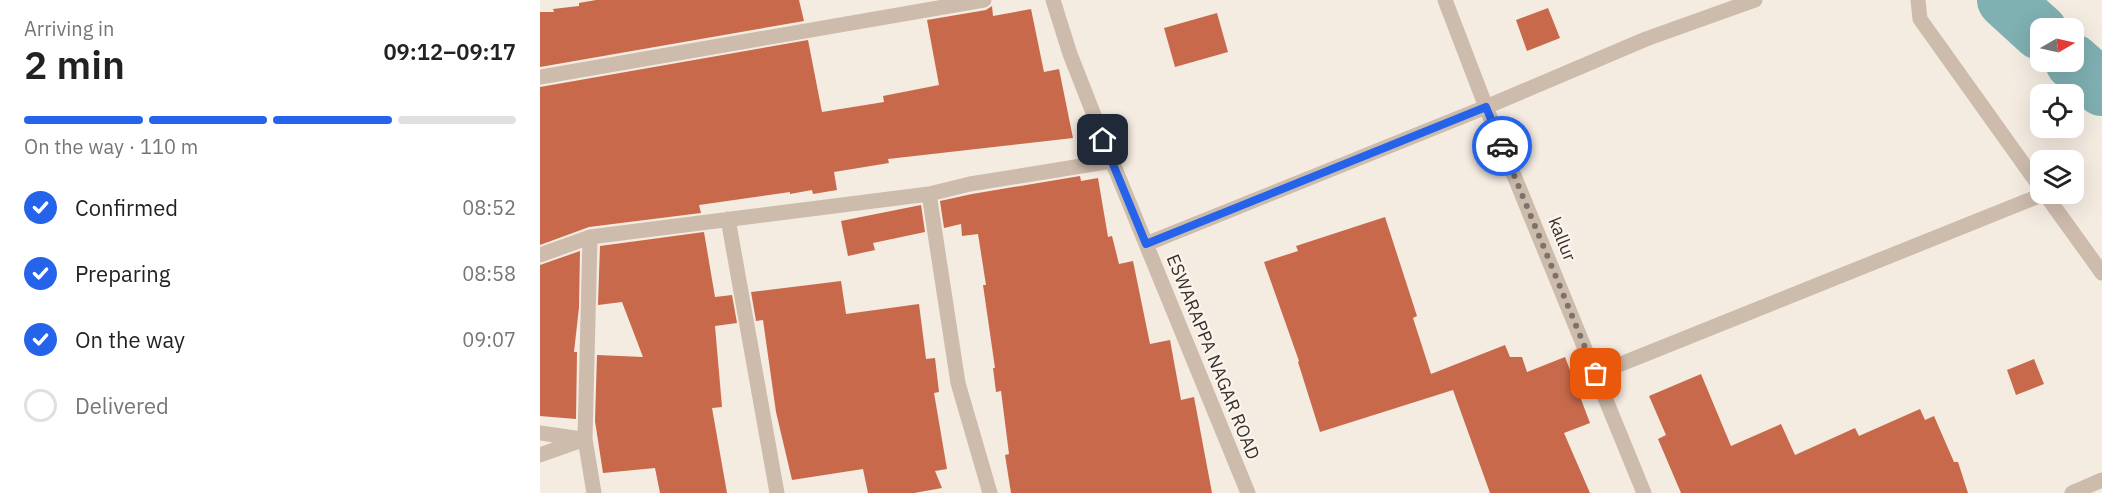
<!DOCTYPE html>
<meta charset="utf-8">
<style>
body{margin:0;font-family:"IBM Plex Sans",sans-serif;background:#f2f2f2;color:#222;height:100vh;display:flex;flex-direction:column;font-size:22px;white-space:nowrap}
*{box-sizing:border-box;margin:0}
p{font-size:20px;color:#767676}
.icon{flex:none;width:33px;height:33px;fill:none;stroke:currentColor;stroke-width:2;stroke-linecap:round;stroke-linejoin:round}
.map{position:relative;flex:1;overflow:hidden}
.panel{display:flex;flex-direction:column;background:#fff;width:540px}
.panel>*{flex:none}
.needle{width:39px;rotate:81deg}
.controls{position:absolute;left:1490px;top:18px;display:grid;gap:12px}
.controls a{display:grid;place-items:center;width:54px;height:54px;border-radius:12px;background:#fff;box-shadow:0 6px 24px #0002;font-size:30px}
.pin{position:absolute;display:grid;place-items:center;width:51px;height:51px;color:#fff;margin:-26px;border-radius:12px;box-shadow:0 3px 9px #0006}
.courier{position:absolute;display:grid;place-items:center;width:60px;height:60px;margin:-30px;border:4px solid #2563eb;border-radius:50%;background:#fff;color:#222;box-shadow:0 2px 8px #0007}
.overview em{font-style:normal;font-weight:600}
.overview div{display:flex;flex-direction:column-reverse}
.overview{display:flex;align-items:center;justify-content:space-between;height:102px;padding:0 24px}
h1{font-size:39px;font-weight:600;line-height:45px}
.bar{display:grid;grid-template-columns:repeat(4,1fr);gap:9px 6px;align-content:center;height:72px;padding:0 24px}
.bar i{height:8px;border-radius:4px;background:#e0e0e0}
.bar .on{background:#2563eb}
.bar p{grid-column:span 4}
ol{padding:0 24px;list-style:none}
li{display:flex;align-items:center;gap:18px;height:66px}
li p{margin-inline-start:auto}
li .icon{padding:6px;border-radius:50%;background:#2563eb;color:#fff;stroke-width:4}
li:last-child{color:#767676}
li i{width:33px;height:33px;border:3px solid #e0e0e0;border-radius:50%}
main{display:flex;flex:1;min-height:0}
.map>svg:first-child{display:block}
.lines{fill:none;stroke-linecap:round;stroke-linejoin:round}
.river{stroke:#7fb0b2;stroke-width:56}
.building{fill:#c8694b}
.street{stroke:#cdbbac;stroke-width:15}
.done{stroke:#7c716b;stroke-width:6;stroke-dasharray:0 10.8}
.route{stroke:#2563eb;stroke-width:8}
.labels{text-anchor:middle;stroke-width:4.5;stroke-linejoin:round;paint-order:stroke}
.street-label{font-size:18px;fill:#3b302b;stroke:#fbf5ee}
</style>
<main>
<section class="panel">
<div class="overview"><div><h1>2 min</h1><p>Arriving in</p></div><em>09:12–09:17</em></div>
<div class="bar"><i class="on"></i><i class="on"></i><i class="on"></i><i></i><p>On the way · 110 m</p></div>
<ol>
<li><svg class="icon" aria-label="check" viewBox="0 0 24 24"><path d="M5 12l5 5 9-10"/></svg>Confirmed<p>08:52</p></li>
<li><svg class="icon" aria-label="check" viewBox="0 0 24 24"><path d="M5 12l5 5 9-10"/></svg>Preparing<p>08:58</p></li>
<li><svg class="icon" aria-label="check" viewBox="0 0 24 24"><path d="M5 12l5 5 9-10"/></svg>On the way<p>09:07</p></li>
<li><i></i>Delivered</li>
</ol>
</section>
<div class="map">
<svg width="1562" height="493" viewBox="0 0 1562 493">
<rect width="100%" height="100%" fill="#f4ebe1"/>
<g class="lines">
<path class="river" d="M 1465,0 L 1500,32
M 1533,62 L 1562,88"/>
</g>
<path class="building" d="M 56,0 L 259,0 L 264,21 L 0,67 L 0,12 L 14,12 L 13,9 L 39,6 L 39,3 Z
M 452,6 L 453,16 L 491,9 L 504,72 L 519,69 L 533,138 L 348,159 L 349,163 L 294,172 L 297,190 L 273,194 L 272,190 L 250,194 L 250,192 L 159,205 L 161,213 L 49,227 L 0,245 L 0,87 L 268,40 L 282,112 L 344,102 L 343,96 L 399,85 L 387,20 L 446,10 Z
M 1008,8 L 1020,38 L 987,51 L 976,20 Z
M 677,13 L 688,52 L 635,67 L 624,28 Z
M 540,176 L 541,181 L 558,178 L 568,237 L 572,236 L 579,264 L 593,261 L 610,344 L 630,340 L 641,400 L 654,397 L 672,493 L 471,493 L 465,455 L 469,454 L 461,391 L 456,392 L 453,368 L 455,368 L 443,285 L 446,285 L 438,234 L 422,236 L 421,224 L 404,228 L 400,201 L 432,194 Z
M 381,205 L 385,232 L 333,243 L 335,250 L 308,256 L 301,221 Z
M 845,217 L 877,316 L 873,318 L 891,374 L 965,345 L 970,357 L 982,357 L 987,372 L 1025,357 L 1050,423 L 1024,433 L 1050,493 L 950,493 L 913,390 L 780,432 L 758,362 L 759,361 L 724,262 L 758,251 L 756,246 Z
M 164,232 L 175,297 L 192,295 L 197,323 L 175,326 L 182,407 L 172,408 L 187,493 L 120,493 L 115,468 L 63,473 L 55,421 L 57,355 L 103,357 L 82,302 L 58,305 L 60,246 Z
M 40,251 L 39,307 L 34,352 L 37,352 L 36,419 L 0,416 L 0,265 Z
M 301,281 L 306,314 L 379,304 L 386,359 L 395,358 L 399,392 L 394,393 L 407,469 L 395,471 L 402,488 L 374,493 L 328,493 L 323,469 L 252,480 L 236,412 L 223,320 L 216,321 L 211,292 Z
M 1494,359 L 1504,384 L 1476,395 L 1467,370 Z
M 1161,374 L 1191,446 L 1241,424 L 1255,455 L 1315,428 L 1319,436 L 1380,409 L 1385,420 L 1394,416 L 1414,462 L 1418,462 L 1428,493 L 1141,493 L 1118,439 L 1126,435 L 1109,396 Z"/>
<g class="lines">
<path class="street" d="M 513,0 L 530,54 L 572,161 L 708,493
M 905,0 L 946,107 L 1104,493
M 1378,0 L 1380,19 L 1500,187
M 0,77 L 444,0
M 389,194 L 418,383 L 450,493
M 1505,194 L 1562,273
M 188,219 L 237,493
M 50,237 L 45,439 L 54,493
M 606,244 L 946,107 L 1106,39 L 1215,0
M 0,255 L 50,237 L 389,194 L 430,184 L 572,161
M 1056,374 L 1504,194
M 0,433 L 42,439
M 0,455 L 45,439
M 1532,493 L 1562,480"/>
</g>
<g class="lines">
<path class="done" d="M 962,146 L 1056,374"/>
<path class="route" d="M 563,140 L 606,244 L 946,107 L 962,146"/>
</g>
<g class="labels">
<g class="street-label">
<text transform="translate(1022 239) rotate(68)" y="6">kallur</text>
<text transform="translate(673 357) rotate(68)" y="6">ESWARAPPA NAGAR ROAD</text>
</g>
</g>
</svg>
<div class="controls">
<a><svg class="needle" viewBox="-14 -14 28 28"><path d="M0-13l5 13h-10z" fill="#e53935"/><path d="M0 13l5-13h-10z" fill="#767676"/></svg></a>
<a><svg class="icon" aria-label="locate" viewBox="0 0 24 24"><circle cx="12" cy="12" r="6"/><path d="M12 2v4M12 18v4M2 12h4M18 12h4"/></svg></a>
<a><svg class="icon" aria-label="layers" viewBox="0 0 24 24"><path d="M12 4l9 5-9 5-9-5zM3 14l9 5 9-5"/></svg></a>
</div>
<div class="pin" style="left:1056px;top:374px;background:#ea580c"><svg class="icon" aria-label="bag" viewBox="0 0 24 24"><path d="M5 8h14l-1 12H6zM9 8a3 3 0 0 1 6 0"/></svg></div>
<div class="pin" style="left:563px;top:140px;background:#1f2937"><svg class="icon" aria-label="home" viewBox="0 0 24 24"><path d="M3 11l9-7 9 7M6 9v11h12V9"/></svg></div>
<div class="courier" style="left:962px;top:146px"><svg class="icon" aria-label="car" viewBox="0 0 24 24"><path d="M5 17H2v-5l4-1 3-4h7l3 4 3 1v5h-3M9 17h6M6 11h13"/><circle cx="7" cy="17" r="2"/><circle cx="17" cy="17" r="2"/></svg></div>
</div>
</main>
